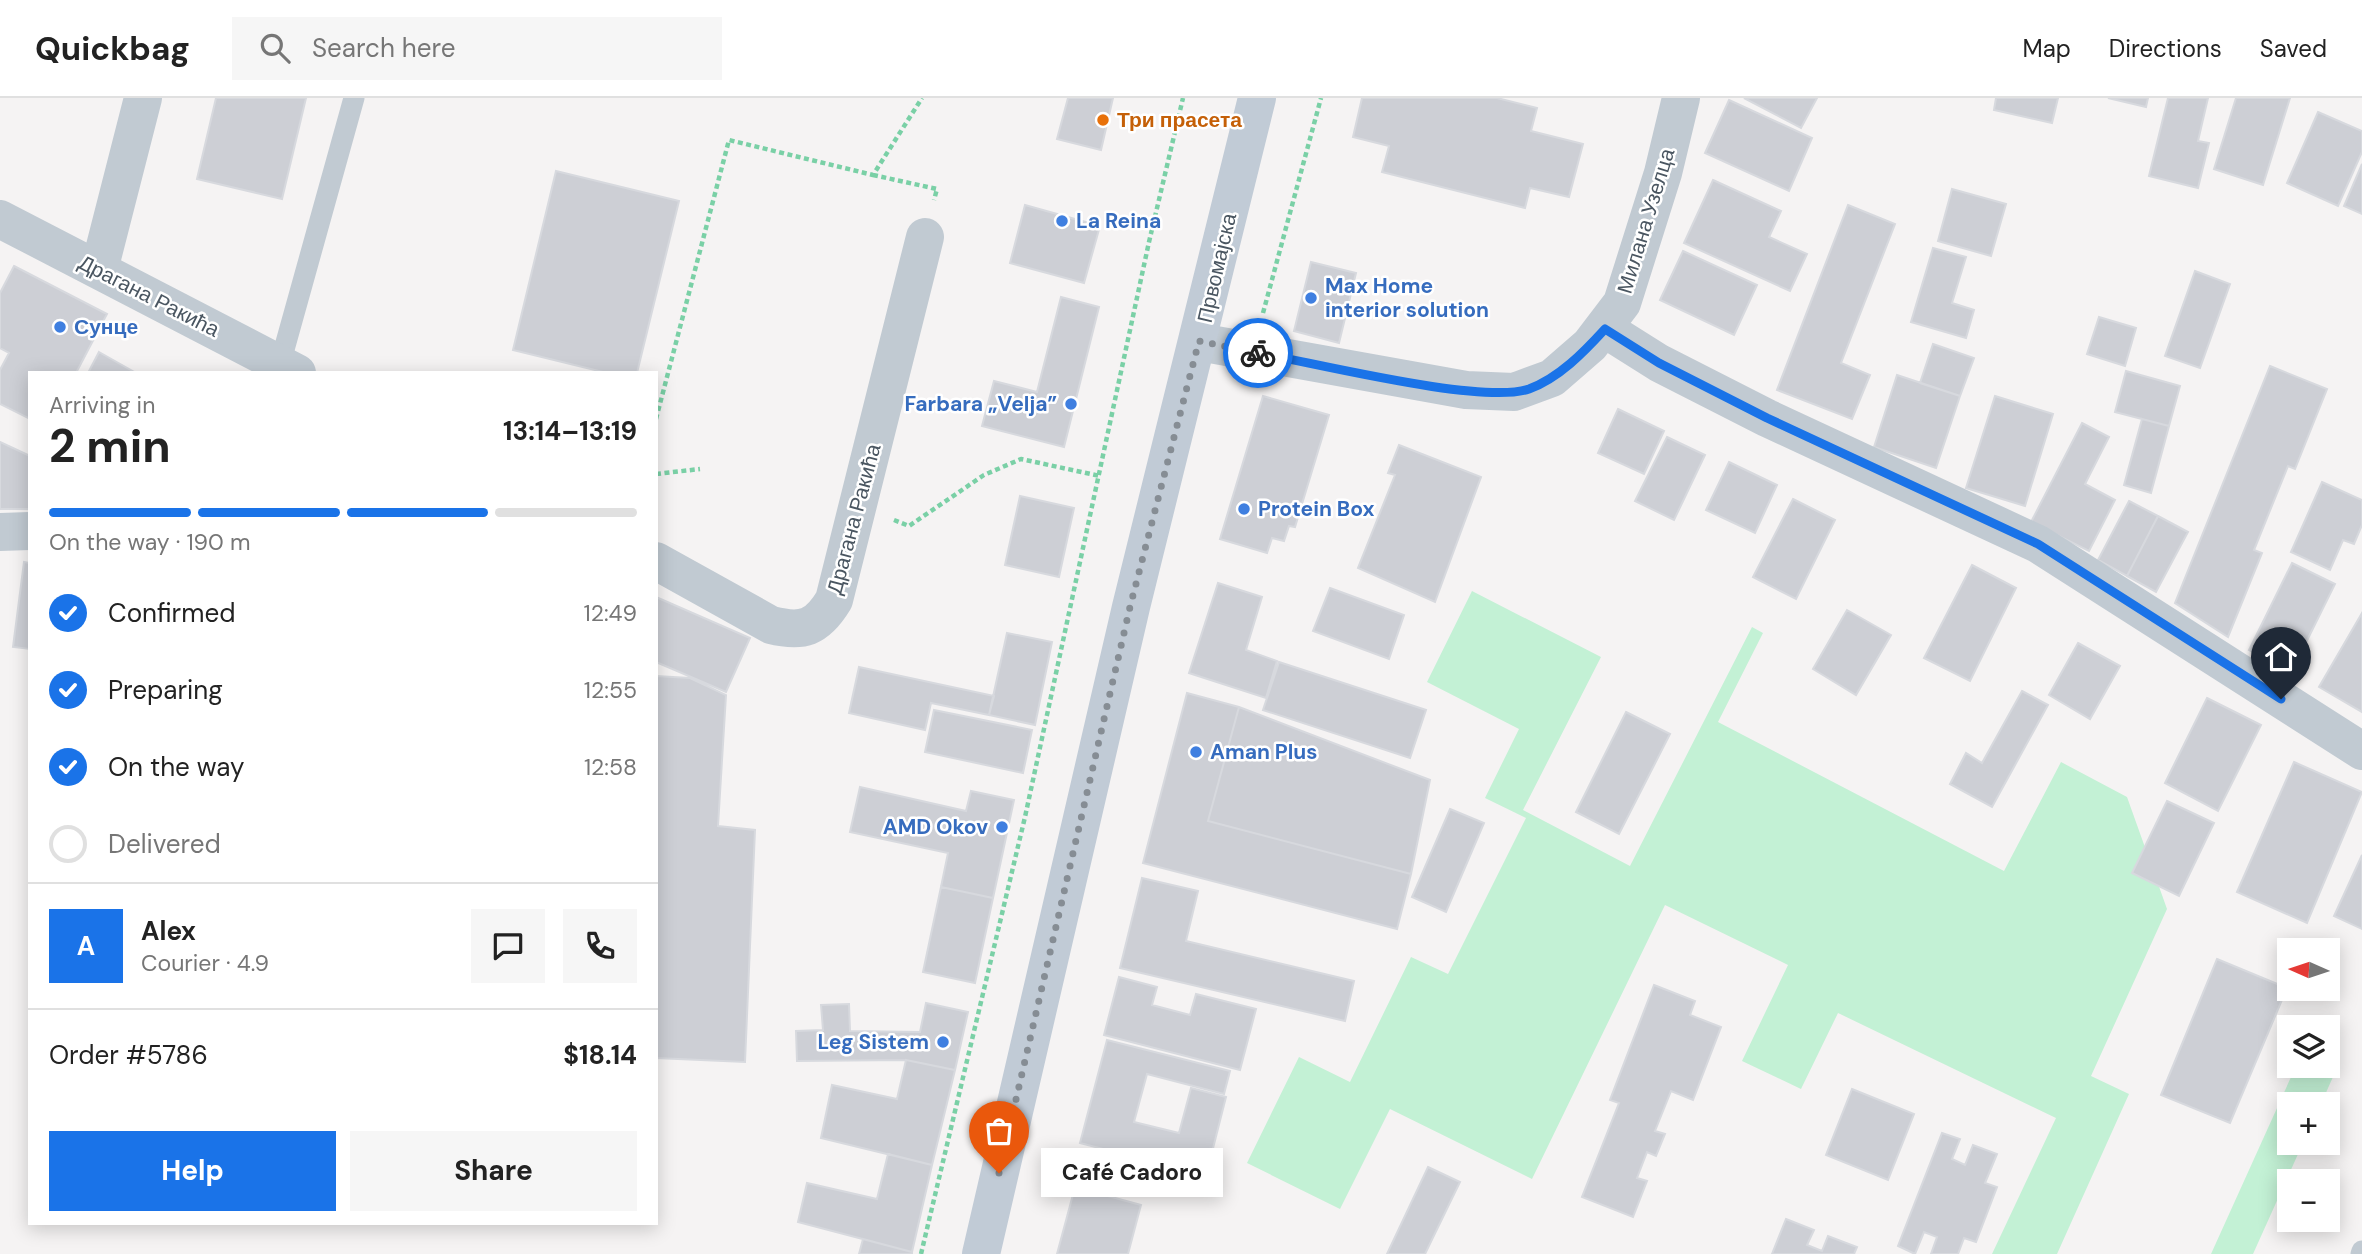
<!DOCTYPE html>
<meta charset="utf-8">
<style>
body{margin:0;font-family:"DM Sans",sans-serif;background:#f6f6f6;color:#222;height:100vh;display:flex;flex-direction:column;font-size:26px;white-space:nowrap}
*{box-sizing:border-box;margin:0}
p{font-size:23px;color:#767676}
.icon{flex:none;width:38px;height:38px;fill:none;stroke:currentColor;stroke-width:2;stroke-linecap:round;stroke-linejoin:round}
.map{position:relative;flex:1;overflow:hidden}
.sheet{position:absolute;left:28px;top:273px;width:630px;height:854px;display:flex;flex-direction:column;background:#fff;border-radius:0px;box-shadow:0 4px 18px #0003}
.sheet>*{flex:none}
.needle{width:46px;rotate:273deg}
.tools{position:absolute;left:2277px;top:840px;display:grid;gap:14px}
.tools a{display:grid;place-items:center;width:63px;height:63px;border-radius:0px;background:#fff;box-shadow:0 4px 18px #0003;font-size:35px}
.pin{position:absolute;display:grid;place-items:center;width:60px;height:60px;color:#fff;margin:-72px -30px;border-radius:50% 50% 50% 0;rotate:-45deg;box-shadow:0 0 7px #0007}
.pin .icon{rotate:45deg}
.courier{position:absolute;display:grid;place-items:center;width:70px;height:70px;margin:-35px;border:5px solid #1a73e8;border-radius:50%;background:#fff;color:#222;box-shadow:0 2px 9px #0007}
.bubble{position:absolute;height:49px;border-radius:0px;background:#fff;box-shadow:0 4px 18px #0003;font-size:23px;font-weight:700;line-height:49px;text-align:center}
.summary em{font-style:normal;font-weight:700}
.summary div{display:flex;flex-direction:column-reverse}
.summary{display:flex;align-items:center;justify-content:space-between;height:119px;padding:0 21px}
h1{font-size:46px;font-weight:700;line-height:52px}
.bar{display:grid;grid-template-columns:repeat(4,1fr);gap:10px 7px;align-content:center;height:84px;padding:0 21px}
.bar i{height:9px;border-radius:5px;background:#e0e0e0}
.bar .current{background:#1a73e8}
.bar p{grid-column:span 4}
.line{display:flex;align-items:center;gap:18px;padding:0 21px;border-top:2px solid #e0e0e0}
.line div{flex:1}
.round{display:grid;place-items:center;flex:none;width:74px;height:74px;border-radius:0px;background:#f6f6f6}
ol{padding:0 21px;list-style:none}
li{display:flex;align-items:center;gap:21px;height:77px}
li p{margin-inline-start:auto}
li .icon{padding:7px;border-radius:50%;background:#1a73e8;color:#fff;stroke-width:4}
li:last-child{color:#767676}
li i{width:38px;height:38px;border:4px solid #e0e0e0;border-radius:50%}
.cta{display:flex;gap:14px;margin-top:auto;padding:14px 21px}
.cta a{flex:1;height:80px;border-radius:0px;background:#1a73e8;color:#fff;font-size:28px;font-weight:700;line-height:80px;text-align:center}
.cta a+a{background:#f6f6f6;color:#222}
header{display:flex;align-items:center;gap:42px;box-sizing:border-box;height:98px;padding:0 35px;background:#fff;border-bottom:2px solid #e0e0e0}
header strong{font-size:33px}
nav{display:flex;gap:38px;margin-inline-start:auto;font-size:24px}
.search{width:490px;height:63px;background:#f6f6f6;display:flex;align-items:center;gap:18px;box-sizing:border-box;padding:0 24px;border-radius:0px;color:#767676;font-size:26px}
.map>svg:first-child{display:block}
.green{fill:#c3f1d5}
.building{fill:#cdcfd5;stroke:#d7d9de;stroke-width:2}
.lines{fill:none;stroke-linecap:round;stroke-linejoin:round}
.path{stroke:#7ad0a6;stroke-width:4.5;stroke-dasharray:5 3.5;stroke-linecap:butt}
.service{stroke:#c1cad2;stroke-width:21}
.minor{stroke:#c1cad2;stroke-width:38}
.secondary{stroke:#c1cbd6;stroke-width:38}
.done{stroke:#868d94;stroke-width:7;stroke-dasharray:0 12.6}
.route{stroke:#1a73e8;stroke-width:9}
.food-dot{fill:#e8710a;stroke:#fff;stroke-width:2.5}
.shop-dot{fill:#3f7fe0;stroke:#fff;stroke-width:2.5}
.labels{text-anchor:middle;stroke-width:5;stroke-linejoin:round;paint-order:stroke}
.food-label{font-size:21px;font-weight:bold;fill:#c56008;stroke:#fff;text-anchor:start}
.shop-label{font-size:21px;font-weight:bold;fill:#366cbe;stroke:#fff;text-anchor:start}
.street-label{font-size:21px;fill:#4a5661;stroke:#fff}
</style>
<header>
<strong>Quickbag</strong>
<div class="search"><svg class="icon" aria-label="search" viewBox="0 0 24 24"><circle cx="10" cy="10" r="6"/><path d="M15 15l6 6"/></svg>Search here</div>
<nav><a>Map</a><a>Directions</a><a>Saved</a></nav>
</header>
<div class="map">
<svg width="2362" height="1156" viewBox="0 0 2362 1156">
<rect width="100%" height="100%" fill="#f5f3f3"/>
<path class="green" d="M 1472,493 L 1601,559 L 1523,712 L 1630,768 L 1752,529 L 1763,535 L 1718,624 L 2004,773 L 2061,664 L 2127,699 L 2167,811 L 2091,978 L 2129,996 L 2057,1156 L 1992,1156 L 2056,1020 L 1838,915 L 1801,991 L 1742,963 L 1788,867 L 1665,807 L 1532,1081 L 1390,1011 L 1340,1111 L 1247,1065 L 1299,959 L 1350,984 L 1411,859 L 1448,876 L 1526,720 L 1485,700 L 1519,631 L 1427,584 Z
M 2328,957 L 2340,963 L 2321,1006 L 2289,1006 L 2289,1045 L 2303,1045 L 2253,1156 L 2211,1156 L 2296,968 L 2328,968 Z"/>
<path class="building" d="M 216,0 L 306,0 L 282,101 L 197,81 Z
M 1068,0 L 1113,0 L 1101,52 L 1057,41 Z
M 1362,0 L 1497,0 L 1537,10 L 1531,33 L 1583,46 L 1569,99 L 1530,90 L 1525,110 L 1382,74 L 1389,48 L 1353,39 Z
M 1744,0 L 1817,0 L 1801,30 Z
M 1996,0 L 2058,0 L 2052,25 L 1994,12 Z
M 2108,0 L 2148,0 L 2146,9 Z
M 2168,0 L 2208,0 L 2198,43 L 2209,45 L 2198,90 L 2149,78 Z
M 2236,0 L 2290,0 L 2263,87 L 2214,71 Z
M 1729,2 L 1812,40 L 1789,93 L 1705,55 Z
M 2318,14 L 2362,33 L 2362,54 L 2338,108 L 2287,85 Z
M 2362,66 L 2362,116 L 2344,108 Z
M 556,73 L 679,103 L 637,275 L 607,275 L 513,252 Z
M 1713,82 L 1781,113 L 1769,139 L 1807,156 L 1790,193 L 1684,145 Z
M 1952,91 L 2006,106 L 1991,158 L 1938,143 Z
M 1025,107 L 1100,128 L 1084,185 L 1010,165 Z
M 1848,107 L 1895,126 L 1841,265 L 1870,277 L 1852,321 L 1777,292 Z
M 1933,150 L 1966,159 L 1952,205 L 1974,212 L 1966,240 L 1911,224 Z
M 1683,153 L 1757,187 L 1734,237 L 1660,202 Z
M 1311,164 L 1356,175 L 1339,245 L 1294,233 Z
M 14,168 L 107,216 L 76,275 L 30,275 L 30,321 L 0,306 L 0,272 L 9,255 L 0,250 L 0,195 Z
M 2195,173 L 2230,186 L 2200,270 L 2165,258 Z
M 1061,199 L 1099,209 L 1064,349 L 982,328 L 994,283 L 1037,294 Z
M 2099,219 L 2136,230 L 2125,268 L 2087,256 Z
M 1933,246 L 1974,260 L 1960,298 L 1920,285 Z
M 99,254 L 136,275 L 88,275 Z
M 2270,268 L 2327,291 L 2295,371 L 2288,368 L 2254,452 L 2262,455 L 2228,539 L 2175,505 Z
M 2126,273 L 2180,288 L 2169,328 L 2115,314 Z
M 1897,277 L 1960,298 L 1936,370 L 1874,349 Z
M 1263,298 L 1329,317 L 1295,429 L 1289,428 L 1284,443 L 1272,440 L 1267,455 L 1220,441 Z
M 1995,298 L 2053,316 L 2025,408 L 1966,390 Z
M 1618,311 L 1664,333 L 1644,376 L 1598,355 Z
M 2142,321 L 2169,328 L 2151,395 L 2124,387 Z
M 2082,325 L 2109,339 L 2085,386 L 2115,402 L 2089,453 L 2031,424 Z
M 1667,339 L 1705,357 L 1674,422 L 1635,403 Z
M 0,344 L 30,358 L 30,411 L 0,411 Z
M 1399,347 L 1481,379 L 1435,504 L 1358,470 L 1395,377 L 1388,375 Z
M 1729,364 L 1777,387 L 1755,435 L 1706,412 Z
M 2322,384 L 2362,402 L 2362,427 L 2354,446 L 2343,442 L 2330,472 L 2291,454 Z
M 1020,398 L 1074,410 L 1059,479 L 1005,467 Z
M 1793,401 L 1835,422 L 1796,501 L 1753,479 Z
M 2129,403 L 2158,418 L 2127,478 L 2098,462 Z
M 2158,418 L 2188,434 L 2156,494 L 2127,478 Z
M 24,464 L 30,465 L 30,551 L 13,549 Z
M 2292,465 L 2335,486 L 2292,573 L 2249,552 Z
M 1972,467 L 2016,490 L 1970,583 L 1924,560 Z
M 1218,485 L 1262,499 L 1246,552 L 1277,563 L 1266,600 L 1189,575 Z
M 1330,490 L 1404,517 L 1389,561 L 1313,533 Z
M 656,499 L 750,540 L 726,594 L 656,564 Z
M 1847,512 L 1891,537 L 1856,597 L 1813,571 Z
M 2362,515 L 2362,614 L 2319,589 Z
M 1007,535 L 1052,544 L 1035,627 L 989,617 Z
M 2078,545 L 2120,568 L 2090,621 L 2049,597 Z
M 1279,564 L 1426,612 L 1410,660 L 1263,612 Z
M 859,569 L 994,598 L 989,617 L 931,605 L 925,632 L 849,615 Z
M 656,578 L 690,580 L 726,597 L 718,728 L 755,732 L 745,964 L 656,960 Z
M 2022,593 L 2048,607 L 1992,709 L 1950,686 L 1966,655 L 1982,665 Z
M 1187,595 L 1239,609 L 1208,723 L 1411,776 L 1397,831 L 1143,765 Z
M 2207,600 L 2261,627 L 2218,713 L 2165,685 Z
M 1239,609 L 1430,682 L 1411,776 L 1208,723 Z
M 934,612 L 1032,632 L 1023,675 L 925,654 Z
M 1626,614 L 1670,636 L 1619,736 L 1576,714 Z
M 2294,664 L 2362,694 L 2307,825 L 2237,794 Z
M 860,689 L 966,713 L 971,693 L 1014,702 L 993,800 L 941,789 L 948,755 L 850,734 Z
M 2167,703 L 2214,725 L 2179,798 L 2132,775 Z
M 1450,711 L 1484,725 L 1446,814 L 1412,799 Z
M 2362,757 L 2362,831 L 2334,818 Z
M 1142,780 L 1198,793 L 1186,843 L 1354,883 L 1345,923 L 1120,870 Z
M 941,789 L 993,800 L 975,885 L 923,874 Z
M 2217,861 L 2287,890 L 2230,1025 L 2161,997 Z
M 1119,879 L 1157,889 L 1152,907 L 1190,917 L 1196,896 L 1256,911 L 1240,972 L 1104,937 Z
M 1654,887 L 1695,903 L 1690,917 L 1721,929 L 1693,1002 L 1671,993 L 1655,1033 L 1665,1036 L 1656,1058 L 1647,1054 L 1637,1080 L 1647,1083 L 1633,1119 L 1582,1099 L 1619,1005 L 1610,1002 Z
M 926,905 L 968,914 L 955,972 L 906,962 L 797,963 L 796,933 L 823,932 L 821,907 L 849,906 L 850,933 L 920,934 Z
M 1107,942 L 1230,973 L 1224,996 L 1147,976 L 1134,1024 L 1179,1035 L 1191,990 L 1226,999 L 1206,1078 L 1080,1045 Z
M 906,962 L 955,972 L 932,1067 L 821,1040 L 832,987 L 897,1001 Z
M 1852,991 L 1914,1016 L 1888,1082 L 1826,1057 Z
M 1942,1035 L 1960,1041 L 1952,1061 L 1965,1067 L 1973,1047 L 1997,1056 L 1985,1085 L 1997,1089 L 1976,1144 L 1964,1140 L 1958,1156 L 1931,1156 L 1937,1139 L 1924,1134 L 1915,1156 L 1898,1148 Z
M 888,1056 L 932,1067 L 912,1154 L 798,1124 L 807,1085 L 877,1101 Z
M 1428,1069 L 1460,1084 L 1425,1156 L 1387,1156 Z
M 1075,1089 L 1141,1107 L 1128,1156 L 1057,1156 Z
M 1786,1121 L 1814,1132 L 1807,1147 L 1822,1153 L 1828,1138 L 1857,1149 L 1854,1156 L 1772,1156 Z
M 863,1141 L 912,1154 L 912,1156 L 859,1156 Z"/>
<g class="lines">
<path class="path" d="M 873,77 L 937,91 L 934,102
M 1263,215 L 1321,0
M 656,321 L 729,42 L 873,77 L 922,0
M 656,376 L 700,371
M 894,422 L 909,428 L 984,377 L 1021,361 L 1100,378
M 921,1156 L 1025,719 L 1149,144 L 1183,0"/>
<path class="service" d="M 280,266 L 354,0
M 2361,1156 L 2362,1153"/>
<path class="minor" d="M 0,121 L 297,275
M 99,172 L 143,0
M 1605,231 L 1659,265 L 1767,320 L 2038,446 L 2362,653
M 1199,244 L 1466,292 L 1514,294 L 1552,280 L 1590,247 L 1622,205 L 1663,75 L 1681,0
M 0,434 L 30,433
M 656,463 L 771,527 C 803,535 817,530 834,502 L 925,139"/>
<path class="secondary" d="M 981,1156 L 1131,509 L 1257,0"/>
</g>
<g class="lines">
<path class="done" d="M 999,1075 L 1130,509 L 1199,243 L 1258,255"/>
<path class="route" d="M 1258,255 C 1315,265 1482,307 1529,291 C 1559,280 1584,254 1605,231 L 1659,265 L 1767,320 L 2038,446 L 2281,601"/>
</g>
<circle class="food-dot" cx="1103" cy="22" r="7"/>
<g class="shop-dot">
<circle cx="1062" cy="123" r="7"/>
<circle cx="1311" cy="200" r="7"/>
<circle cx="60" cy="229" r="7"/>
<circle cx="1071" cy="306" r="7"/>
<circle cx="1244" cy="411" r="7"/>
<circle cx="1196" cy="654" r="7"/>
<circle cx="1002" cy="729" r="7"/>
<circle cx="943" cy="944" r="7"/>
</g>
<g class="labels">
<g class="food-label">
<text x="1117" y="29">Три прасета</text>
</g>
<g class="shop-label">
<text x="1076" y="130">La Reina</text>
<text x="1325" y="195">Max Home<tspan x="1325" dy="24">interior solution</tspan></text>
<text x="74" y="236">Сунце</text>
<text x="1057" y="313" text-anchor="end">Farbara „Velja”</text>
<text x="1258" y="418">Protein Box</text>
<text x="1210" y="661">Aman Plus</text>
<text x="988" y="736" text-anchor="end">AMD Okov</text>
<text x="929" y="951" text-anchor="end">Leg Sistem</text>
</g>
<g class="street-label">
<text transform="translate(1646 123) rotate(-73)" y="7">Милана Узелца</text>
<text transform="translate(1217 170) rotate(-77)" y="7">Првомајска</text>
<text transform="translate(149 198) rotate(27)" y="7">Драгана Ракића</text>
<text transform="translate(854 421) rotate(-75)" y="7">Драгана Ракића</text>
</g>
</g>
</svg>
<div class="tools">
<a><svg class="needle" viewBox="-14 -14 28 28"><path d="M0-13l5 13h-10z" fill="#e53935"/><path d="M0 13l5-13h-10z" fill="#767676"/></svg></a>
<a><svg class="icon" aria-label="layers" viewBox="0 0 24 24"><path d="M12 4l9 5-9 5-9-5zM3 14l9 5 9-5"/></svg></a>
<a>+</a>
<a>−</a>
</div>
<div class="pin" style="left:999px;top:1075px;background:#ea580c"><svg class="icon" aria-label="bag" viewBox="0 0 24 24"><path d="M5 8h14l-1 12H6zM9 8a3 3 0 0 1 6 0"/></svg></div>
<div class="pin" style="left:2281px;top:601px;background:#1f2937"><svg class="icon" aria-label="home" viewBox="0 0 24 24"><path d="M3 11l9-7 9 7M6 9v11h12V9"/></svg></div>
<div class="courier" style="left:1258px;top:255px"><svg class="icon" aria-label="bike" viewBox="0 0 24 24"><circle cx="6" cy="16" r="4"/><circle cx="18" cy="16" r="4"/><path d="M6 16l4-8h5l3 8M10 8l3 8H6M13 5h3"/></svg></div>
<div class="bubble" style="left:1041px;top:1050px;width:182px">Café Cadoro</div>
<section class="sheet">
<div class="summary"><div><h1>2 min</h1><p>Arriving in</p></div><em>13:14–13:19</em></div>
<div class="bar"><i class="current"></i><i class="current"></i><i class="current"></i><i></i><p>On the way · 190 m</p></div>
<ol>
<li><svg class="icon" aria-label="check" viewBox="0 0 24 24"><path d="M5 12l5 5 9-10"/></svg>Confirmed<p>12:49</p></li>
<li><svg class="icon" aria-label="check" viewBox="0 0 24 24"><path d="M5 12l5 5 9-10"/></svg>Preparing<p>12:55</p></li>
<li><svg class="icon" aria-label="check" viewBox="0 0 24 24"><path d="M5 12l5 5 9-10"/></svg>On the way<p>12:58</p></li>
<li><i></i>Delivered</li>
</ol>
<div class="line" style="height:126px"><b class="round" style="background:#1a73e8;color:#fff">A</b><div><b>Alex</b><p>Courier · 4.9</p></div><a class="round"><svg class="icon" aria-label="chat" viewBox="0 0 24 24"><path d="M4 5h16v11H9l-5 4z"/></svg></a><a class="round"><svg class="icon" aria-label="phone" viewBox="0 0 24 24"><path d="M5 4h4l2 5-3 2q2 4 5 5l2-3 5 2v4C11 20 4 13 5 4z"/></svg></a></div>
<div class="line" style="height:91px"><div>Order #5786</div><b>$18.14</b></div>
<div class="cta"><a>Help</a><a>Share</a></div>
</section>
</div>
